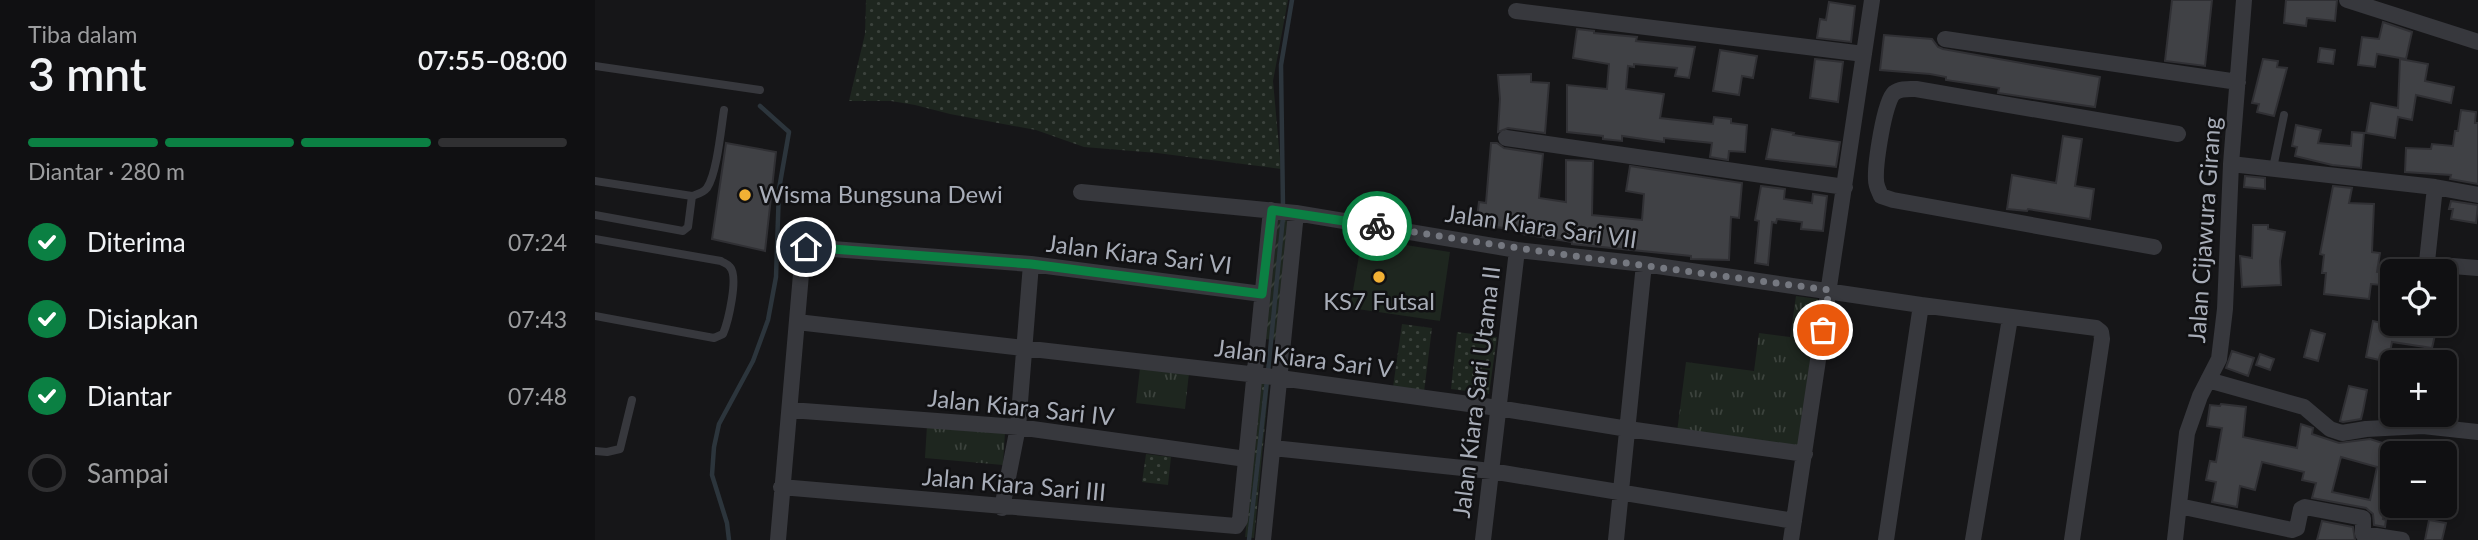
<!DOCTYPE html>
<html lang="id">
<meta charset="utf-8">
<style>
body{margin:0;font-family:Lato,sans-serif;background:#1e1e20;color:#f1f3f6;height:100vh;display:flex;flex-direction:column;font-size:26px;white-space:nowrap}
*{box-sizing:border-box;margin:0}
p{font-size:23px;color:#9c9d9f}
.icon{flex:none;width:38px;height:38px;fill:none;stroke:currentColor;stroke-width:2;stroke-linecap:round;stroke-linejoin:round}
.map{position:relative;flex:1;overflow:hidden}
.panel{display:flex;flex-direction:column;background:#101012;width:595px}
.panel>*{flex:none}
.controls{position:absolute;left:1785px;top:259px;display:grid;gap:14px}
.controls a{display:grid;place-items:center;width:77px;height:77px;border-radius:10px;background:#101012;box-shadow:0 4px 10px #0003,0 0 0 2px #303032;font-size:35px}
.pin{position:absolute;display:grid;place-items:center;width:60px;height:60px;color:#fff;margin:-30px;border:4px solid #fff;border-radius:50%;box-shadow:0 2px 7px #0007}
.courier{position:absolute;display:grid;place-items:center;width:70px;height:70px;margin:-35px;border:5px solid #0b8043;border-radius:50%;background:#fff;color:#222;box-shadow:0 2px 9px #0007}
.headline em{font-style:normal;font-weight:600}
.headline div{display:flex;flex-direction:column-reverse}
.headline{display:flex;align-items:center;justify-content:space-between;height:119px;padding:0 28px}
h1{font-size:46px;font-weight:600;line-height:52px}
.bar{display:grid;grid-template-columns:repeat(4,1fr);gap:10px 7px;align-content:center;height:84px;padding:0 28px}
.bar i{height:9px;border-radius:5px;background:#303032}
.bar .selected{background:#0b8043}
.bar p{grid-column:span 4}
ol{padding:0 28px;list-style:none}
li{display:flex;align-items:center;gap:21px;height:77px}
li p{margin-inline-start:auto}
li .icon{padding:7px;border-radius:50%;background:#0b8043;color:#fff;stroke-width:4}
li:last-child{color:#9c9d9f}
li i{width:38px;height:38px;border:4px solid #303032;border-radius:50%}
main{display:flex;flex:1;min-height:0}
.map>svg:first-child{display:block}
.grass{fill:url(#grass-dots)}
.park{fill:url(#park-tufts)}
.garden{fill:url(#garden-furrows)}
.pitch{fill:#1e261f}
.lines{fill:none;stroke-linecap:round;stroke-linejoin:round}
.stream{stroke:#2c353c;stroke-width:4.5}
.building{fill:#404145;stroke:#303034;stroke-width:2;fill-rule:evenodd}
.lane{stroke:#37383d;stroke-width:8}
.street{stroke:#37383d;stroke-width:16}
.done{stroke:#757880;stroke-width:7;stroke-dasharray:0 12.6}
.route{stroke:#0b8043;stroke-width:9}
.poi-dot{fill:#f2b134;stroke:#111113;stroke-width:2.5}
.labels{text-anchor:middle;stroke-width:5;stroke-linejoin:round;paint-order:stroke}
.poi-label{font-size:24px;fill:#a8adb8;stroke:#111113;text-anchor:start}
.street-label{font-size:24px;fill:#a8adb8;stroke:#111113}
</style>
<main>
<section class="panel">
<div class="headline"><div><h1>3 mnt</h1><p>Tiba dalam</p></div><em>07:55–08:00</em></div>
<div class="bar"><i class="selected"></i><i class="selected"></i><i class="selected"></i><i></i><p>Diantar · 280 m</p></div>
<ol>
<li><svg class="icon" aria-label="check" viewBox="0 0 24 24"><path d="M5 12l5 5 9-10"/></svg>Diterima<p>07:24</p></li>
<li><svg class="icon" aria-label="check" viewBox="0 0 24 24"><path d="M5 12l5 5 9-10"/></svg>Disiapkan<p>07:43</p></li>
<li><svg class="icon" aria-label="check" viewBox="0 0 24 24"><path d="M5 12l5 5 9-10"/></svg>Diantar<p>07:48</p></li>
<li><i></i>Sampai</li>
</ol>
</section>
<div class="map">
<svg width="1883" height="540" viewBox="0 0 1883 540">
<defs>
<pattern id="grass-dots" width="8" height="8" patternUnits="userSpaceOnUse" patternTransform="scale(1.75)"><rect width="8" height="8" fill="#1e261f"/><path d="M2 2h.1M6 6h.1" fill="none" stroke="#3c433d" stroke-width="1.8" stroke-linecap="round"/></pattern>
<pattern id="park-tufts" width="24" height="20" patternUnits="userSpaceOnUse" patternTransform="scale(1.75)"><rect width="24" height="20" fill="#1e261f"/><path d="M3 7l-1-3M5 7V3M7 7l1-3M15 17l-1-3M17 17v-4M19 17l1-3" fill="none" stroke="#3c433d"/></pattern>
<pattern id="garden-furrows" width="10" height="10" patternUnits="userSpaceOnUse" patternTransform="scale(1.75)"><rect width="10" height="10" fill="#1e261f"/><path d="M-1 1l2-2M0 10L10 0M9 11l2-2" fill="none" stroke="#3c433d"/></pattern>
</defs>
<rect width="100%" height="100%" fill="#161618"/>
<path class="grass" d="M 271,0 L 693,0 L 678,81 L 686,169 L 562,153 L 489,147 L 441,130 L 355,114 L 320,105 L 296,101 L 254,101 L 270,34 Z
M 807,324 L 837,328 L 829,392 L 798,387 Z
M 862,332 L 902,337 L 894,394 L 856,389 Z
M 666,384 L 674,384 L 659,538 L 650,537 Z
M 551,454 L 576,457 L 573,485 L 547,482 Z"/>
<path class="park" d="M 1201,296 L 1223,299 L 1204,447 L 1082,432 L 1091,362 L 1159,371 L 1164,333 L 1195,337 Z
M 545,368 L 594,373 L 590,409 L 541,403 Z
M 332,425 L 410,432 L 408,465 L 330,458 Z"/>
<path class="garden" d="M 676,218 L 700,222 L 687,340 L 665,339 Z"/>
<path class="pitch" d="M 767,238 L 855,252 L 845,321 L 755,308 Z"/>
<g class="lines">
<path class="stream" d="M 688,208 L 686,65 L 697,0
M 673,372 L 688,217
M 134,540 L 132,523 L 117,475 L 119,447 L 124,424 L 158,361 L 173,320 L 181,277 L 184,189 L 194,132 L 165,106
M 654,540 L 672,380"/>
</g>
<path class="building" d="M 1577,0 L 1617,0 L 1610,66 L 1570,61 Z
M 1691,0 L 1742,0 L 1740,21 L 1712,18 L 1711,26 L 1689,23 Z
M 1234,2 L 1260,6 L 1256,42 L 1222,38 L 1225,19 L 1231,20 Z
M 1788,22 L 1817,32 L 1811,59 L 1782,54 L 1780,67 L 1763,65 L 1767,37 L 1784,39 Z
M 982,29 L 999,31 L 999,33 L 1042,37 L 1041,41 L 1100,47 L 1094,78 L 1080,76 L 1082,68 L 1039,64 L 1039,67 L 1033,66 L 1031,89 L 1069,94 L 1065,118 L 1118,124 L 1119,117 L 1136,119 L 1136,123 L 1152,125 L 1150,152 L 1134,151 L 1133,160 L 1115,157 L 1117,143 L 1069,138 L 1069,142 L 1027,136 L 1027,141 L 1008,139 L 1008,136 L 972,132 L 972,85 L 1012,89 L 1014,64 L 978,58 Z
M 1289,35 L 1337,39 L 1343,47 L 1348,49 L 1505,77 L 1500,107 L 1403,93 L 1404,88 L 1351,80 L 1351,77 L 1335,74 L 1285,70 Z
M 1725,48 L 1740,50 L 1738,64 L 1723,62 Z
M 1125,50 L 1162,56 L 1158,78 L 1147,76 L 1144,95 L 1118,91 Z
M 1220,59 L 1248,62 L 1243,102 L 1215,98 Z
M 1668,59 L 1683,61 L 1682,67 L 1692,68 L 1679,116 L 1662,112 L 1664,104 L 1657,103 Z
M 1805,59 L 1833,64 L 1830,81 L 1859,87 L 1856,103 L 1821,95 L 1817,120 L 1803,117 L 1800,138 L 1771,133 L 1776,103 L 1803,108 Z
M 936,74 L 936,82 L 954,83 L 950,133 L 913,128 L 903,132 L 905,99 L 903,75 Z
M 1866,110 L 1881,112 L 1880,123 L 1883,123 L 1883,184 L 1855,179 L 1856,175 L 1810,172 L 1811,148 L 1836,149 L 1837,144 L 1858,146 L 1860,131 L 1863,131 Z
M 1701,125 L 1726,130 L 1723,143 L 1756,146 L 1757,132 L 1769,133 L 1766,168 L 1737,165 L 1700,156 L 1702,147 L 1697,146 Z
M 1177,129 L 1199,133 L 1198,135 L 1245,142 L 1241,167 L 1171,159 Z
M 1468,136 L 1487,139 L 1480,186 L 1499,189 L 1495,219 L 1433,209 L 1432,211 L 1412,209 L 1417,175 L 1461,183 Z
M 131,143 L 181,152 L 170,251 L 117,239 Z
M 896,143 L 902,143 L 909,148 L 948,154 L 944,198 L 971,202 L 971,160 L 998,161 L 997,215 L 1047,220 L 1049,194 L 1031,191 L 1035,166 L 1147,183 L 1144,218 L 1136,217 L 1134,260 L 1096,259 L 1096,256 L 977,244 L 977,242 L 927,234 L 927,230 L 881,225 L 884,202 L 891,203 Z
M 1650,176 L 1670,178 L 1670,189 L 1649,187 Z
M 1166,186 L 1190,189 L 1189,199 L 1217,203 L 1218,194 L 1232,196 L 1228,231 L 1206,229 L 1207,222 L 1182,219 L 1181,223 L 1177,222 L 1173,265 L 1160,263 L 1164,221 L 1160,220 Z
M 1738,186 L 1757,188 L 1754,203 L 1779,204 L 1777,252 L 1785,253 L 1782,272 L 1797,274 L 1797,286 L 1776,284 L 1774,299 L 1729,294 L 1731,273 L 1727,273 L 1729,255 L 1725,254 Z
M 1856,201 L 1883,205 L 1881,223 L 1856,219 L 1858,209 L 1854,209 Z
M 1658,225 L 1673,225 L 1673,229 L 1690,232 L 1685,261 L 1686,285 L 1647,287 L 1645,256 L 1657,258 Z
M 1778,321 L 1840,335 L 1837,348 L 1797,342 L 1793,362 L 1771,357 Z
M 1716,330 L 1730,334 L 1723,361 L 1709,357 Z
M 1637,351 L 1659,358 L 1653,376 L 1631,368 Z
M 1665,354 L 1679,359 L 1675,370 L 1661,365 Z
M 1754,386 L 1772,390 L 1768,411 L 1766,419 L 1748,422 L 1745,421 Z
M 1626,404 L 1651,407 L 1648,437 L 1702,448 L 1706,424 L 1718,428 L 1717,434 L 1744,443 L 1775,439 L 1797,446 L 1797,474 L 1788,519 L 1791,520 L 1790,527 L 1779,525 L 1778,514 L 1771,508 L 1717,498 L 1721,483 L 1707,480 L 1709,472 L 1667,462 L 1660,490 L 1645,486 L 1642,507 L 1617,502 L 1621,482 L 1611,480 L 1615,461 L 1621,462 L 1627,428 L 1612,426 L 1615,405 L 1625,406 ZM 1746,457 L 1782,467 L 1775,500 L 1737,492 Z
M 1834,520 L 1851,523 L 1847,540 L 1830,540 Z
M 1727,521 L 1758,527 L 1760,540 L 1722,540 Z"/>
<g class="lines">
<path class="lane" d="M 0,66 L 165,90
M 1678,168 L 1689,115
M 0,181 L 97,196 C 103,194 108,193 112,188 C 122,173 126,129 129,110
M 0,215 L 88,231 L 93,227 L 97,196
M 0,239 L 126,261 C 129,263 133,264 135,267 C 144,277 133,322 128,334 L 119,338 L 0,316
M 0,451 L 12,452 L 25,449 L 37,400"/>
<path class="street" d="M 1752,0 L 1883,42
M 921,11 L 1269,54
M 1350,39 L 1643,82
M 911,138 L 1250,187
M 1636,164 L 1840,187 L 1883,195
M 486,192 L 701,213 L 922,250 L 1049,264 L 1326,305 L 1501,328 L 1506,332 L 1507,339 L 1477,540
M 1559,247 L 1298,200 L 1286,196 C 1284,191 1281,186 1281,180 C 1280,165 1289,102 1299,93 C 1305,88 1314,89 1321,89 L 1583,134
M 1832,264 L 1883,268
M 1831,271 L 1840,187
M 202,322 L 663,375 L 903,408 L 1033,429 L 1210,454
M 1613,380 L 1709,407 L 1735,429 L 1747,433 L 1771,429 L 1828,426 L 1883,432
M 195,410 L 423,427 L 651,459
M 678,448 L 896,471 L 1199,521
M 186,487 L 641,526 L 645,520 L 676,210
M 1584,506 L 1697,530 L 1702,528 L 1706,509 L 1710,507 L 1768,518 L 1768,534 L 1807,540
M 407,508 L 423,427 L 436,264
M 183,540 L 208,251 L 211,247 L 436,264 L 667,294
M 668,540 L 701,213
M 888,540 L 922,250
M 1021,540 L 1049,264
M 1196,540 L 1277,0
M 1291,540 L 1326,305
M 1378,540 L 1415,318
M 1580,540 L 1592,433 L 1605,396 L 1624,359 L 1630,309 L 1636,164 L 1649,0"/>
</g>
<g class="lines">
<path class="done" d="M 782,226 C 932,251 1083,270 1234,290 L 1228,330"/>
<path class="route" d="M 211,247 L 436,264 L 667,294 L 677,210 L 782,226"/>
</g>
<g class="poi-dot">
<circle cx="150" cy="195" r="7"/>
<circle cx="784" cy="277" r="7"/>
</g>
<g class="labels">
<g class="poi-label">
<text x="164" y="203">Wisma Bungsuna Dewi</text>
<text x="784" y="310" text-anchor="middle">KS7 Futsal</text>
</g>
<g class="street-label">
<text transform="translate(946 227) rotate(8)" y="8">Jalan Kiara Sari VII</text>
<text transform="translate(1610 230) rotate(-86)" y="8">Jalan Cijawura Girang</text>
<text transform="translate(544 255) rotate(7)" y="8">Jalan Kiara Sari VI</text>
<text transform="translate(709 359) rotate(7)" y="8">Jalan Kiara Sari V</text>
<text transform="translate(882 392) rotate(-83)" y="8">Jalan Kiara Sari Utama II</text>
<text transform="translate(426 408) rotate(6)" y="8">Jalan Kiara Sari IV</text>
<text transform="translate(419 485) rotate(5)" y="8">Jalan Kiara Sari III</text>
</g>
</g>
</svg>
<div class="controls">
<a><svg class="icon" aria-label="locate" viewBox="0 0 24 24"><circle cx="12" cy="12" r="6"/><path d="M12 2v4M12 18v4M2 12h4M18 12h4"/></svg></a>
<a>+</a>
<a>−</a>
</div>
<div class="pin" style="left:1228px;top:330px;background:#ea580c"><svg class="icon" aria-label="bag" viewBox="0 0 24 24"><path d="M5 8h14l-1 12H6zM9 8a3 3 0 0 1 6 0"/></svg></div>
<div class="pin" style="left:211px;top:247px;background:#1f2937"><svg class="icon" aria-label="home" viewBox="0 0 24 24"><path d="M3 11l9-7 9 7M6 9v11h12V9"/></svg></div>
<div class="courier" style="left:782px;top:226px"><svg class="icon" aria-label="bike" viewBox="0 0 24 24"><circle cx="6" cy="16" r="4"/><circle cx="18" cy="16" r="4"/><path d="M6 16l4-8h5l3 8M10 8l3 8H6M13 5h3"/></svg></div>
</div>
</main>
